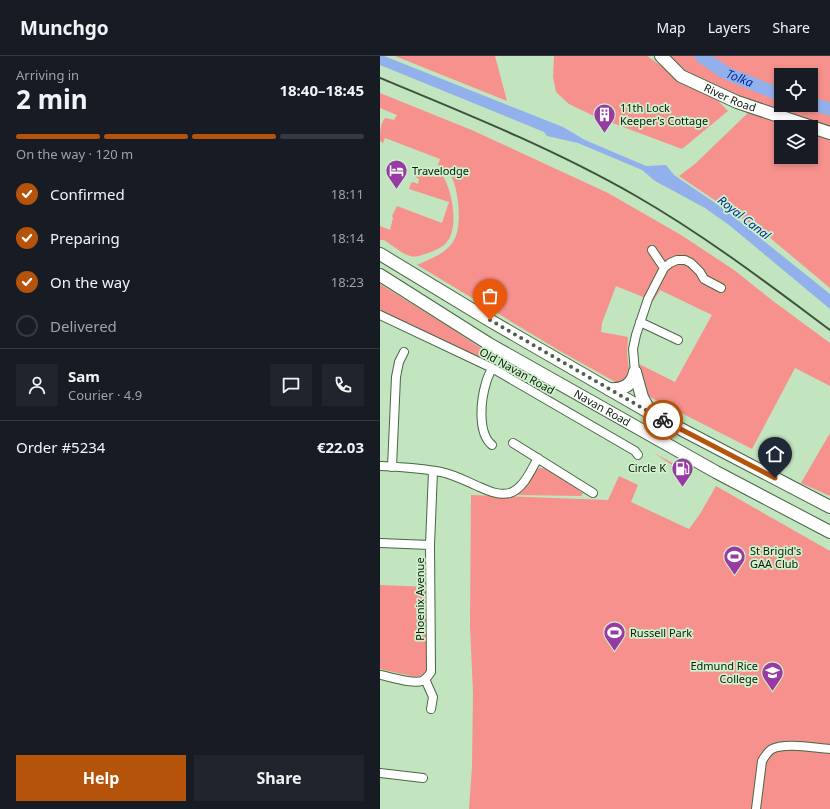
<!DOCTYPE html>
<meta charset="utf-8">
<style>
body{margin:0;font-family:"Noto Sans",sans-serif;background:#20242c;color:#f1f3f6;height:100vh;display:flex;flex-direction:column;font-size:15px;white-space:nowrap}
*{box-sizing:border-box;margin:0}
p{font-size:13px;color:#9ea1a6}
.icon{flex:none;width:22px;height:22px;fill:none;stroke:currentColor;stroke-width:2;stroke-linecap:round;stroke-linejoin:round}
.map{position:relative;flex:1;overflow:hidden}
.sheet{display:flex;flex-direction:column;background:#171b24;width:380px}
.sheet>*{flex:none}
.fabs{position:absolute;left:394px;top:12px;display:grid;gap:8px}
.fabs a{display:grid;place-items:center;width:44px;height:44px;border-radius:0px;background:#171b24;box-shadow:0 2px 6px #0003;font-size:20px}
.pin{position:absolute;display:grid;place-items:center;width:34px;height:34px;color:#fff;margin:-41px -17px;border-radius:50% 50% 50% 0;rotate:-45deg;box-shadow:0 0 4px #0007}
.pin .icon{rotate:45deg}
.courier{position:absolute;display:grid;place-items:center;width:40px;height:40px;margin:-20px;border:3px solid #b45309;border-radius:50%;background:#fff;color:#222;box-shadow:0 1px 5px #0007}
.overview em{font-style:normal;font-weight:700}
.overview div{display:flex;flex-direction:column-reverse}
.overview{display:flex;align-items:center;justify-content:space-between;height:68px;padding:0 16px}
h1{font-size:26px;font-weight:700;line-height:30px}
.bar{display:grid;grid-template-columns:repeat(4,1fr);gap:6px 4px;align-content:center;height:48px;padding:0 16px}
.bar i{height:5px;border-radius:3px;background:#363941}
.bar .selected{background:#b45309}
.bar p{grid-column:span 4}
.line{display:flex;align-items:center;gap:10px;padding:0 16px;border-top:1px solid #363941}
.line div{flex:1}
.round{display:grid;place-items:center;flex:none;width:42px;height:42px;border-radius:0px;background:#20242c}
ol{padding:0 16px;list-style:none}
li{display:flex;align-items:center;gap:12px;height:44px}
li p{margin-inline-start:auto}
li .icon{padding:4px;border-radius:50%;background:#b45309;color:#fff;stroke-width:4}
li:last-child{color:#9ea1a6}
li i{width:22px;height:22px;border:2px solid #363941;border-radius:50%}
.cta{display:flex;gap:8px;margin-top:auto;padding:8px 16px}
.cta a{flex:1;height:46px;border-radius:0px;background:#b45309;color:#fff;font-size:16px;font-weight:700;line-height:46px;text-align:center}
.cta a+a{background:#20242c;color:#f1f3f6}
header{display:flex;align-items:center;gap:24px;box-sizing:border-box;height:56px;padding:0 20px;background:#171b24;border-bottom:1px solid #363941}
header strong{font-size:19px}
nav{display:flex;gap:22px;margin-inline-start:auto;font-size:14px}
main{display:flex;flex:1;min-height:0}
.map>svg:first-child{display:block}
.green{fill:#f6918d;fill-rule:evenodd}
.water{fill:#92b1ec}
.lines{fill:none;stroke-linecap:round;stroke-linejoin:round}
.river{stroke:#92b1ec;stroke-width:13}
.street-casing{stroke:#486646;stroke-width:10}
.secondary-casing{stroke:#486646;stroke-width:14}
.street{stroke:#fff;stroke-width:8}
.secondary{stroke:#fff;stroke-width:12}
.rail{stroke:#3e513d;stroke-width:2}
.done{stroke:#4c604b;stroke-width:4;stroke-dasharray:0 7.2}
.route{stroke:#b45309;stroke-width:5}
.labels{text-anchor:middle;stroke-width:3.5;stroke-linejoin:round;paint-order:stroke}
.street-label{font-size:11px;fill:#0c190c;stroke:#cff1cc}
.poi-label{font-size:11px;fill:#0c190c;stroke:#cff1cc;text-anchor:start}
.water-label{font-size:12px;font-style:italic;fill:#002a99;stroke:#cff1cc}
</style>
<header>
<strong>Munchgo</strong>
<nav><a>Map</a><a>Layers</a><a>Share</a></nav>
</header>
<main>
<section class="sheet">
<div class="overview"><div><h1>2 min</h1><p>Arriving in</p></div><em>18:40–18:45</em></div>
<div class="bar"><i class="selected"></i><i class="selected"></i><i class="selected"></i><i></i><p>On the way · 120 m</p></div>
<ol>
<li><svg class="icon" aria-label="check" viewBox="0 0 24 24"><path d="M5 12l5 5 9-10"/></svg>Confirmed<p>18:11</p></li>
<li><svg class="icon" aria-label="check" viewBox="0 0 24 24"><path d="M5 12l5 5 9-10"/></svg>Preparing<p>18:14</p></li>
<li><svg class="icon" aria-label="check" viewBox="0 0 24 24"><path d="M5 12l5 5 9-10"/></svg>On the way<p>18:23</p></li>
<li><i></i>Delivered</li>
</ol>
<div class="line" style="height:72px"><a class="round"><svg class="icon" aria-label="person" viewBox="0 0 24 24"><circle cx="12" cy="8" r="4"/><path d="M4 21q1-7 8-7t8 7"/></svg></a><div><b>Sam</b><p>Courier · 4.9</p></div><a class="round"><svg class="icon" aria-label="chat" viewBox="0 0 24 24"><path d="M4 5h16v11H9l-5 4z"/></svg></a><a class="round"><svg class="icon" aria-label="phone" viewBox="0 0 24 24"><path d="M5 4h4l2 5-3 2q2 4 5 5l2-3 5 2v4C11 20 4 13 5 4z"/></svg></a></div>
<div class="line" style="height:52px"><div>Order #5234</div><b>€22.03</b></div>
<div class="cta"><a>Help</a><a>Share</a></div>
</section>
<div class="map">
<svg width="450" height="753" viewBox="0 0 450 753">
<rect width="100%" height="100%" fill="#c2e4bf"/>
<path class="green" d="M 15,0 L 115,0 L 127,45 Z
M 174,0 L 267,0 L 303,25 L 338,45 L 348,55 L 302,93 L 214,60 L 189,48 L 176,36 L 173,21 Z
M 289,0 L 450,0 L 450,72 C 403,56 353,43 310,18 C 302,13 295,6 289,0 ZM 401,19 L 431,19 L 431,49 L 401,49 Z
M 0,37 L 94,75 L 228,137 L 301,179 L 354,214 L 393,245 L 450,287 L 450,330 L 415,312 L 372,393 L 268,340 L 259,308 L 295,326 L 332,259 L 280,234 L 273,245 L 236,230 L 222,267 L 221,276 L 248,281 L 247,298 L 250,321 L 239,328 L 180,295 L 39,210 L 37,209 C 50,203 65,198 73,186 C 83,172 79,132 70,118 C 67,114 62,111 58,109 L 60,103 L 5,82 L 3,87 L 0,85 C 0,77 0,68 5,62 L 14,64 L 17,59 L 0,52 Z
M 374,51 L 423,71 L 401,71 L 401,101 L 431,101 L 431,74 L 450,82 L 450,232 L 389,181 L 299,120 L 315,108 Z
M 37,114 L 55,121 L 57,117 L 61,117 C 72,132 80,172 66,187 C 63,191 56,194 51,196 C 44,198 37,202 30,200 C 21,197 12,189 4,184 L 0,184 L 0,170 L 10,174 L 13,162 L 12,160 L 17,150 L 62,167 L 69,146 L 29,133 L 31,127 L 33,126 L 38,128 L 39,123 L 34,120 Z
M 0,228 C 35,250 71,271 105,295 L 101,303 L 0,254 Z
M 450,377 L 450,440 L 421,427 Z
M 274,397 L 298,410 L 297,415 L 291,411 L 292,409 Z
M 159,412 C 171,411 193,430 203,437 L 201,440 L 136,439 L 144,433 L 153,418 Z
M 239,420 L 258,429 L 251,446 L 309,473 L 320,458 L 336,430 L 450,495 L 450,753 L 89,753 L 92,711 L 93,637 L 90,570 L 91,439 L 228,444 Z
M 0,529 L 49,531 L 48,612 L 43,619 L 35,621 L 0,613 Z"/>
<path class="water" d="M 0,0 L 4,0 L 183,71 L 205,84 L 266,110 L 286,109 L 294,119 L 344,153 L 450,238 L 450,253 L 349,169 L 325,152 L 275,125 L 262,114 L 198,87 L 167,80 L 164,76 L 0,9 Z"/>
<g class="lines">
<g class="river">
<path id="s1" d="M 321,0 L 346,17 L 401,39"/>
<path d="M 431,48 L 450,53"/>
</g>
<defs>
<path id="street" d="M 272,194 L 284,212
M 0,259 L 112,312 L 255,395 L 258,399
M 260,266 L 298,284
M 255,316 L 253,293 L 256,279 L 268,243 L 284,212 L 290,207 L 297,204 L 305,204 L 311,207 L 320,216 L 324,223 L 341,232
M 133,387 L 213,437
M 112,389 C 97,377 101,343 106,327 C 107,322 110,317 112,312
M 0,410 C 20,411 41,412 61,416 C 72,418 84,424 95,429 C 107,434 117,440 130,437 C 144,432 151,414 158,402
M 12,411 L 16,321 L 19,306 L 24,296
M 0,487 L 50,489
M 0,619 C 11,621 32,628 42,625 C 46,623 49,619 51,616 L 50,489 L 53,415
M 45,623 L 53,641 L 51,653
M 0,717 L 43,722
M 376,753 L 382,705 C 385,700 388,695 392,693 C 405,686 435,692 450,693"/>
<g id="secondary">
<path id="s2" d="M 281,0 L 301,20 L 357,46 L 450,77"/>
<path d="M 0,198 L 109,264 L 272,358 L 450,451"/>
<path id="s3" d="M 0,219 L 109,288 L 336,416 L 450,476"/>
<path d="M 255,316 L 262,341 L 271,358"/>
<path d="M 229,333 C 242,334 252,330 255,316"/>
</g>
</defs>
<use href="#street" class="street-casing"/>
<use href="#secondary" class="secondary-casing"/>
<use href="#street" class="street"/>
<use href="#secondary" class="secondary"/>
<path class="rail" d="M 0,22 C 87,58 174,93 256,140 C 324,179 387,227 450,274"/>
</g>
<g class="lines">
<path class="done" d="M 110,264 L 283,364"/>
<path class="route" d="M 283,364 L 395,422"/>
</g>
<defs>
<symbol id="building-pin" viewBox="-11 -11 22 30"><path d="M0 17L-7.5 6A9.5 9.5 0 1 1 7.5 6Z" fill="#973aa3" stroke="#cff1cc"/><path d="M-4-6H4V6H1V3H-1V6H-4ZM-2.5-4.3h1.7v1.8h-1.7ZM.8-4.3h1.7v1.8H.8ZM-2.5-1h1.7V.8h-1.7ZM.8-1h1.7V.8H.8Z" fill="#fff"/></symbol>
<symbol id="hotel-pin" viewBox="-11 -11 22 30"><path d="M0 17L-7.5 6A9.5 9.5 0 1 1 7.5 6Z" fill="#973aa3" stroke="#cff1cc"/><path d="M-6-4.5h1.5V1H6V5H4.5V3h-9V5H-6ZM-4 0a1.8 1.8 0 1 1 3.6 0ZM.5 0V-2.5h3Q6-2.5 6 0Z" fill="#fff"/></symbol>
<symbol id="fuel-pin" viewBox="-11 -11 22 30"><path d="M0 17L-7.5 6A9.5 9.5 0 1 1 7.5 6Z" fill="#973aa3" stroke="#cff1cc"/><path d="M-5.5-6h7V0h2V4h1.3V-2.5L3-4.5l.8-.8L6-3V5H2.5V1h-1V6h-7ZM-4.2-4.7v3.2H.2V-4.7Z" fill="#fff"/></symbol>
<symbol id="stadium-pin" viewBox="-11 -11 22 30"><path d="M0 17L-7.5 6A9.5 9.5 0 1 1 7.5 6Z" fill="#973aa3" stroke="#cff1cc"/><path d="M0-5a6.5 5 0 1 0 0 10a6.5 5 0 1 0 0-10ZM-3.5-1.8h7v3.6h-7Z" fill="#fff"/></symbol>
<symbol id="school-pin" viewBox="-11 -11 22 30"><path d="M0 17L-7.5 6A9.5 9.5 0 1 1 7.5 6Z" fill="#973aa3" stroke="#cff1cc"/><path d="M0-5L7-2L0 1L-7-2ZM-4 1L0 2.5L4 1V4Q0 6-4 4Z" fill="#fff"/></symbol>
</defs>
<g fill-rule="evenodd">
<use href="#building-pin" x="212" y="46" width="25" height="34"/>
<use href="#hotel-pin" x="4" y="102" width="25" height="34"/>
<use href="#fuel-pin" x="290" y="400" width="25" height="34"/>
<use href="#stadium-pin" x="342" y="488" width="25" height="34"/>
<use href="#stadium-pin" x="222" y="564" width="25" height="34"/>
<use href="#school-pin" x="380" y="604" width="25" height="34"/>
</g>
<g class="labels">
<g class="street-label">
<text dy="4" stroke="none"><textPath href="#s2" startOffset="82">River Road</textPath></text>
<text transform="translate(137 315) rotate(29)" y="4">Old Navan Road</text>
<text dy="4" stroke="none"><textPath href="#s3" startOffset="259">Navan Road</textPath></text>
<text transform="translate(40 543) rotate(-90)" y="4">Phoenix Avenue</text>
</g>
<g class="poi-label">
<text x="240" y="56">11th Lock<tspan x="240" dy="13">Keeper's Cottage</tspan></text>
<text x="32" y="119">Travelodge</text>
<text x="286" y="416" text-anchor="end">Circle K</text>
<text x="370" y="499">St Brigid's<tspan x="370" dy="13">GAA Club</tspan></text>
<text x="250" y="581">Russell Park</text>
<text x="378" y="614" text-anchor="end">Edmund Rice<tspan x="378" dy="13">College</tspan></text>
</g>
<g class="water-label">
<text dy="4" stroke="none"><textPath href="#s1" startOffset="45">Tolka</textPath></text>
<text transform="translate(364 162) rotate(38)" y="4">Royal Canal</text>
</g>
</g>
</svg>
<div class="fabs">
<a><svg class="icon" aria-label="locate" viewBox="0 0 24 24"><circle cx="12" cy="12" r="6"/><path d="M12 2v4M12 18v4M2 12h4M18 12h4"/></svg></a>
<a><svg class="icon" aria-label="layers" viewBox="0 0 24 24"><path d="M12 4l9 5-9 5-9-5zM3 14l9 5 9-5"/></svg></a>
</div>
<div class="pin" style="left:110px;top:264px;background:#ea580c"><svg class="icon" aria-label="bag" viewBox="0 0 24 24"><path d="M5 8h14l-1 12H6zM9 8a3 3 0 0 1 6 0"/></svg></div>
<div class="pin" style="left:395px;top:422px;background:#1f2937"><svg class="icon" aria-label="home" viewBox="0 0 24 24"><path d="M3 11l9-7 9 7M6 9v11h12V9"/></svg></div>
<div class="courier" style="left:283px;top:364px"><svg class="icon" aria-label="bike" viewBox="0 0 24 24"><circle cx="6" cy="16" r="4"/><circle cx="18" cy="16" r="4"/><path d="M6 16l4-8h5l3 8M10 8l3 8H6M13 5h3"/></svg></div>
</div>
</main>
